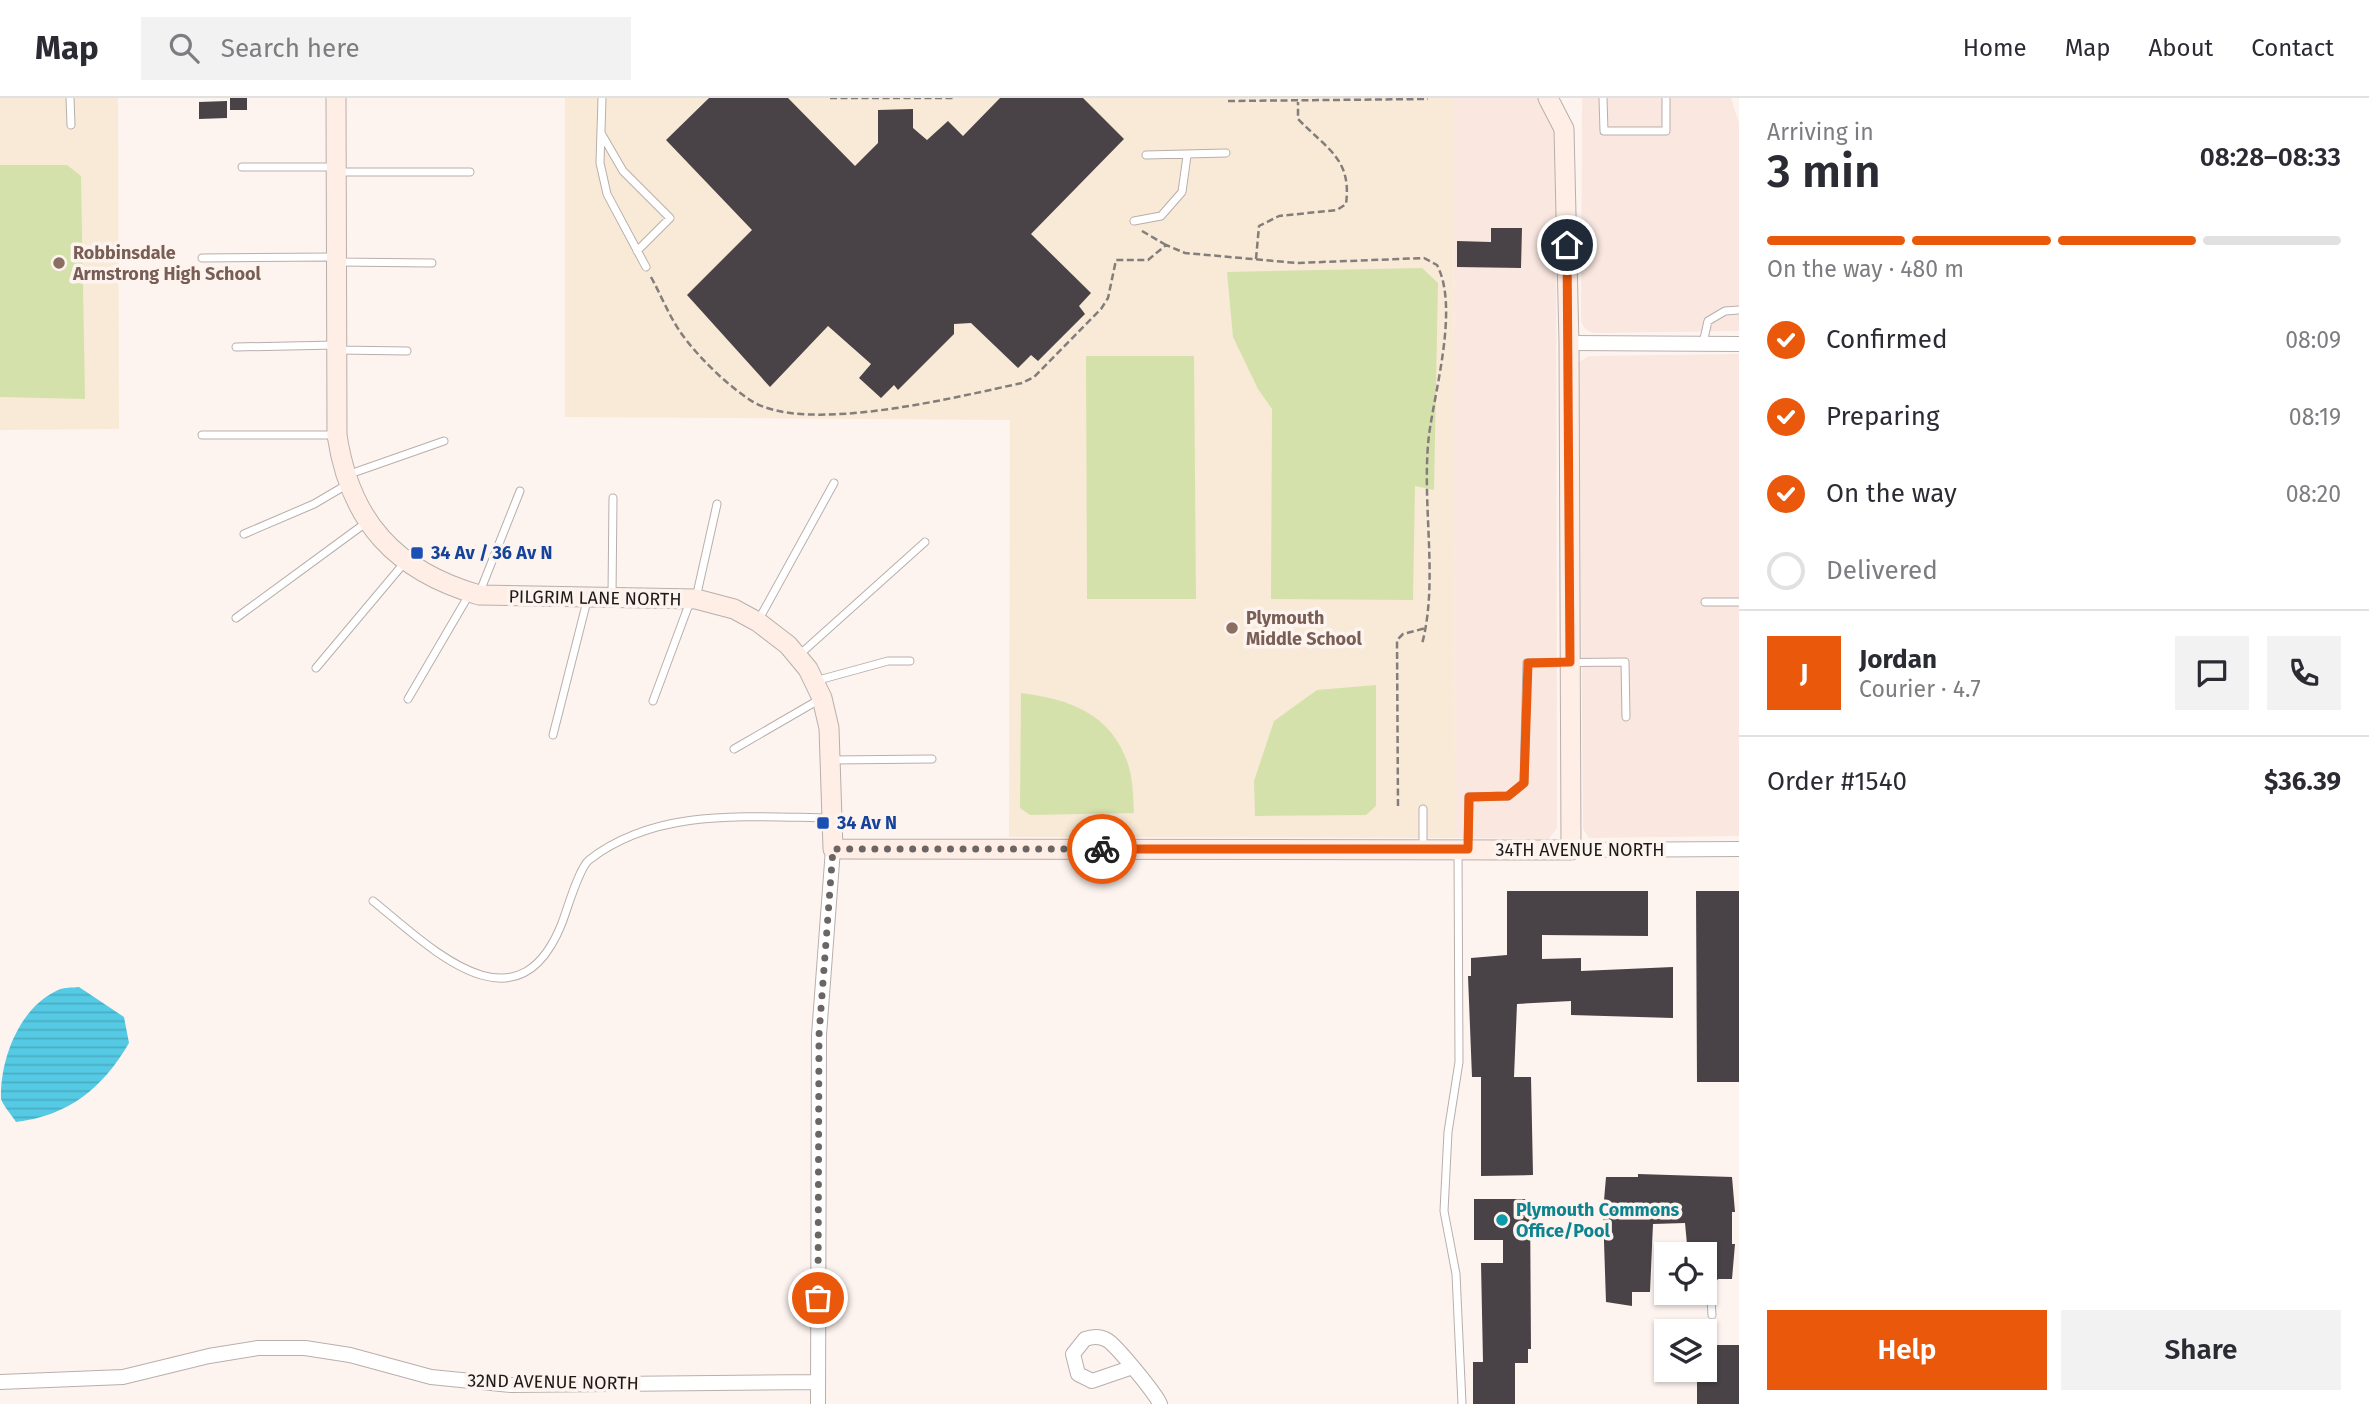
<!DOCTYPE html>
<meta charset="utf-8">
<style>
body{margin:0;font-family:"Fira Sans",sans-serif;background:#f2f2f3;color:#2b2b33;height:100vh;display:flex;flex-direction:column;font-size:26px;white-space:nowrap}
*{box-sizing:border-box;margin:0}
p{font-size:23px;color:#7c7c81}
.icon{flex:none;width:38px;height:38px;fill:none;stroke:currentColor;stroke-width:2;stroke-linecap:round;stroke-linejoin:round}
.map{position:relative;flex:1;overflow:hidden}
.drawer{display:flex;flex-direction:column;background:#fff;width:630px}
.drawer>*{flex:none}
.fabs{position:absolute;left:1654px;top:1144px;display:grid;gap:14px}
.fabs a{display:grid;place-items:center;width:63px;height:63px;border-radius:0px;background:#fff;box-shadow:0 2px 5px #0004;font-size:35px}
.pin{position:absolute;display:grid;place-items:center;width:60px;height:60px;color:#fff;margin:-30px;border:4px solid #fff;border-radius:50%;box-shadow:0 2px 7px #0007}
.courier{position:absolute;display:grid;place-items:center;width:70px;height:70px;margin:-35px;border:5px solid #ea580c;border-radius:50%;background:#fff;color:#222;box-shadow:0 2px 9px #0007}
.headline em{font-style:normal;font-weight:600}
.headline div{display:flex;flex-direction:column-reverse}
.headline{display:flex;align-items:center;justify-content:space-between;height:119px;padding:0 28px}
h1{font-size:46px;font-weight:600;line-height:52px}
.bar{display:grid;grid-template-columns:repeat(4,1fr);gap:10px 7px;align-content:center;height:84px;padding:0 28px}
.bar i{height:9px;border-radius:5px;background:#e1e1e2}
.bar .current{background:#ea580c}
.bar p{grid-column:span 4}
.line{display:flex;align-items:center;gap:18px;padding:0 28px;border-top:2px solid #e1e1e2}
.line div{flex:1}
.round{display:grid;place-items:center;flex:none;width:74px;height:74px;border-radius:0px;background:#f2f2f3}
ol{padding:0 28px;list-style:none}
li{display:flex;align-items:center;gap:21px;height:77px}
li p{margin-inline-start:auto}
li .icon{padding:7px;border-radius:50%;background:#ea580c;color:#fff;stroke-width:4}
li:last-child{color:#7c7c81}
li i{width:38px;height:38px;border:4px solid #e1e1e2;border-radius:50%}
.action{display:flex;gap:14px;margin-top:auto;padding:14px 28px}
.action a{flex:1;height:80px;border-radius:0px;background:#ea580c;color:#fff;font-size:28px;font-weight:600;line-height:80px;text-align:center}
.action a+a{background:#f2f2f3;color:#2b2b33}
header{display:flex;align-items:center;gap:42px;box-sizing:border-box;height:98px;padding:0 35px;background:#fff;border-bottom:2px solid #e1e1e2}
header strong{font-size:33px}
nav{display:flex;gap:38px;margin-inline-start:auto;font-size:24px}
.search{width:490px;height:63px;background:#f2f2f3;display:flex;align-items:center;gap:18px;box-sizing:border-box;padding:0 24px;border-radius:0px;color:#7c7c81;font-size:26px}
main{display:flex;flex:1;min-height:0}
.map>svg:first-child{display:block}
.built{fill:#f9e7e0}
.education{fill:#f8ead7}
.green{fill:#d5e1aa}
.water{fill:url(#water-rules)}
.building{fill:#494348}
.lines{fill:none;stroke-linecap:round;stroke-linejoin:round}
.lane-casing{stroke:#b8afac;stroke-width:9}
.street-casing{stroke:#b8afac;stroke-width:16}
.secondary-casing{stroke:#b8afac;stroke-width:21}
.path{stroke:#837d7b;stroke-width:2.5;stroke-dasharray:7 3.5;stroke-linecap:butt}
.lane{stroke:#fff;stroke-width:7}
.street{stroke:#fff;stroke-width:14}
.secondary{stroke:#feeee6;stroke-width:19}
.done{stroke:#6b6664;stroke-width:7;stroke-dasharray:0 12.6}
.route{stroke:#ea580c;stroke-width:9}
.education-dot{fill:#8d6e63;stroke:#fdf4f0;stroke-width:2.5}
.transit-dot{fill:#1a4fb4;stroke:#fdf4f0;stroke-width:2.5}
.culture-dot{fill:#0f9aa8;stroke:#fdf4f0;stroke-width:2.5}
.labels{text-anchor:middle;stroke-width:7;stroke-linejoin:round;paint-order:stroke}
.education-label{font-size:18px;font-weight:bold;fill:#785e54;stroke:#fdf4f0;text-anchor:start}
.transit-label{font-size:18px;font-weight:bold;fill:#164399;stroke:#fdf4f0;text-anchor:start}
.street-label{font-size:18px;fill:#1d1a18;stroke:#fdf4f0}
.culture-label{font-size:18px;font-weight:bold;fill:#0d838f;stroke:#fdf4f0;text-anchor:start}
</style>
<header>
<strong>Map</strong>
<div class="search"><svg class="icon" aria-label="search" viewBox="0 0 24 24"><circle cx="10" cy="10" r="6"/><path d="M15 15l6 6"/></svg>Search here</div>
<nav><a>Home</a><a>Map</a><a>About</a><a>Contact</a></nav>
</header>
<main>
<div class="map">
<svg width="1739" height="1306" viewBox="0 0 1739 1306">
<defs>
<pattern id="water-rules" width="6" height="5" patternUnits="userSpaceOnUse" patternTransform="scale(1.75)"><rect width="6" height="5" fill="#55cae4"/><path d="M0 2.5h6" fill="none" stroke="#4aadc3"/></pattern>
</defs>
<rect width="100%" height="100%" fill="#fdf4f0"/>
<path class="built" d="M 1453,0 L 1556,0 L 1557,730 L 1549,741 L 1455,740 Z
M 1582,0 L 1731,0 L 1739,25 L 1739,233 L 1593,235 L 1585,231 L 1581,224 Z
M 1739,256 L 1739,738 L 1589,740 L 1583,731 L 1579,264 L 1589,258 Z"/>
<path class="education" d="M 0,0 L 118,0 L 119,331 L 0,332 Z
M 565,0 L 1453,0 L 1455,740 L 1009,739 L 1010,322 L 565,319 Z"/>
<path class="green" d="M 0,67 L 67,67 L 81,78 L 85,301 L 0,299 Z
M 1422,170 L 1438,185 L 1434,392 L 1415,388 L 1413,502 L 1271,501 L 1272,311 L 1258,291 L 1233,239 L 1227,174 Z
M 1086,258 L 1194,258 L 1196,501 L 1087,501 Z
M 1376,587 L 1376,708 L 1366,717 L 1255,718 L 1254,683 L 1274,623 L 1317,592 Z
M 1021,595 C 1069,601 1111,615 1128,666 C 1133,680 1133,699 1134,715 L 1030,717 L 1020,710 Z"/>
<path class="water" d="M 79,889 L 124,919 L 129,945 C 103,990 68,1018 16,1024 C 11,1016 4,1009 1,1001 C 0,960 20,909 58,892 C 64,889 73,890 79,889 Z"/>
<path class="building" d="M 230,0 L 247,0 L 247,12 L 230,12 Z
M 709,0 L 788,0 L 855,68 L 878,45 L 878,12 L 913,11 L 913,30 L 927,42 L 948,23 L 963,38 L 1000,0 L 1083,0 L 1124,41 L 1031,136 L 1091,195 L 1079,208 L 1085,216 L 1038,263 L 1031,257 L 1018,270 L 971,225 L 954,226 L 954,236 L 898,292 L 894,287 L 881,300 L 859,280 L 871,266 L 828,228 L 770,289 L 687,197 L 752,132 L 666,42 Z
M 227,3 L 227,20 L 199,21 L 199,4 Z
M 1491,130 L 1522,130 L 1521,170 L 1457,169 L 1457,143 L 1491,144 Z
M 1507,793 L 1648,793 L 1648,838 L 1542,837 L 1542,861 L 1581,860 L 1581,873 L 1673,869 L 1673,920 L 1571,917 L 1571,903 L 1517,906 L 1514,979 L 1531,979 L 1533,1077 L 1481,1078 L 1481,979 L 1472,979 L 1468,878 L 1471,878 L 1471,860 L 1507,857 Z
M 1696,793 L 1739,793 L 1739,984 L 1697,984 Z
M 1638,1076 L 1732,1079 L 1735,1114 L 1732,1114 L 1732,1146 L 1735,1146 L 1732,1181 L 1718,1181 L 1716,1184 L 1710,1179 L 1704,1183 L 1704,1157 L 1688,1157 L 1685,1125 L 1653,1126 L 1650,1194 L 1632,1194 L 1632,1208 L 1606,1204 L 1603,1114 L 1606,1079 L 1638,1079 Z
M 1474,1101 L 1530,1101 L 1531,1251 L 1528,1251 L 1528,1265 L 1515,1265 L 1515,1306 L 1473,1306 L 1473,1264 L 1483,1264 L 1481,1165 L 1503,1165 L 1503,1142 L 1474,1142 Z
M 1704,1247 L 1739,1247 L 1739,1306 L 1697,1306 L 1697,1272 L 1704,1272 Z"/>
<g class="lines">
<defs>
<path id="lane" d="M 70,0 L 71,27
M 602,0 L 600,65 L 607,96 L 646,169
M 1603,0 L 1604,33 L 1666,33 L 1666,0
M 601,35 L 623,73 L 670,120 L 637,153
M 1146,57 L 1226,55
M 242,69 L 336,69
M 338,74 L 470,74
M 1134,123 L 1161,118 L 1182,94 L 1187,58
M 202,160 L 334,159
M 338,164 L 432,165
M 1703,245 L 1708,223 L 1725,213 L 1739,212
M 236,249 L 336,247
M 338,252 L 407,253
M 202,337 L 336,337
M 347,377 L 444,343
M 244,436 L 314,406 L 348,386
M 479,496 L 520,393
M 612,498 L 613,400
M 696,500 L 717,406
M 1705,504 L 1739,504
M 236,520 L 367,424
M 758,523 L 834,385
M 798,558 L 925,444
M 316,570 L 405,464
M 815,583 L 888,563 L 910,563
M 408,601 L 470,495
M 653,603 L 691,501
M 553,637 L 588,499
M 734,651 L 822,600
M 832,662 L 932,661
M 1423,711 L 1423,752
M 1468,751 L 1469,699 L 1508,698 L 1524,685 L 1527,565 L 1625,564 L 1626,619
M 1458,752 L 1459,964 L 1448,1034 L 1444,1113 L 1456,1176 L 1462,1306
M 373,803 C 429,848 517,939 562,825 C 567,812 579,770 589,762 C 657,709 749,719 830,720
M 1710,1185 L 1712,1217"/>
<path id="street" d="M 1569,245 L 1739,246
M 1571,752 L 1739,751
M 1130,1270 L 1092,1283 L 1078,1276 L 1073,1256 L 1085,1241 C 1093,1238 1100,1238 1107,1242 C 1116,1247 1156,1296 1160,1306
M 0,1284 L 123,1279 L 209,1258 L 258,1250 L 305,1250 L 350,1257 L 431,1279 L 511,1287 L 818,1284
M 818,1306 L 819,937 L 833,751"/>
<path id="secondary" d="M 336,0 L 337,337 C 350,424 396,473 479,497 L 696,501 L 734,511 L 758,524 L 788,547 L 808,571 L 822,600 L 829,630 L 833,751 L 1571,752 L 1569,245 L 1564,31 L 1548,0"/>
</defs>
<use href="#lane" class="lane-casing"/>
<use href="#street" class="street-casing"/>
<use href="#secondary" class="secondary-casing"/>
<path class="path" d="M 830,0 L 955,0
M 1228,3 L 1428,1
M 1142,133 L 1166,147
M 1256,161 L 1259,128 L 1279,118 L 1337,112 L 1346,106 C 1352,61 1327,51 1298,21 L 1298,4
M 651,179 C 661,197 669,218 681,235 C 698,259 726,286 750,302 C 804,338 960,298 1022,285 L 1034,279 L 1101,211 L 1108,200 L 1116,162 L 1148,162 L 1166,147 L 1185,155 L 1297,165 L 1424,160 L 1437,167 C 1459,209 1435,291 1429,337 C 1421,405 1439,482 1422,546
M 1398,708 L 1397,542 L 1403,536 L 1426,530"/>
<use href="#lane" class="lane"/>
<use href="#street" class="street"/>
<use href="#secondary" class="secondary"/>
</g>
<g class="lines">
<path class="done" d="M 818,1200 L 819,937 L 833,751 L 1102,751"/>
<path class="route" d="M 1102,751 L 1468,751 L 1469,699 L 1508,698 L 1524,685 L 1528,565 L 1570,564 L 1567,147"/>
</g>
<g class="education-dot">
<circle cx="59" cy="165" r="7"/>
<circle cx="1232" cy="530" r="7"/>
</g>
<g class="transit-dot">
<rect x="410" y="448" width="14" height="14" rx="3.5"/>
<rect x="816" y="718" width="14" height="14" rx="3.5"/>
</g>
<circle class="culture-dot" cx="1502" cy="1122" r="7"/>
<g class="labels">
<g class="education-label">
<text x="73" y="161">Robbinsdale<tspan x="73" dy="21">Armstrong High School</tspan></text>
<text x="1246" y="526">Plymouth<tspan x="1246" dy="21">Middle School</tspan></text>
</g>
<g class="transit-label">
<text x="431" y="461">34 Av / 36 Av N</text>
<text x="837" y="731">34 Av N</text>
</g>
<g class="street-label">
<text transform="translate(595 500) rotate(1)" y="6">PILGRIM LANE NORTH</text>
<text x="1580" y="758">34TH AVENUE NORTH</text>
<text transform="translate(553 1284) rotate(1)" y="6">32ND AVENUE NORTH</text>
</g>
<g class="culture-label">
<text x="1516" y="1118">Plymouth Commons<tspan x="1516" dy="21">Office/Pool</tspan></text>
</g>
</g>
</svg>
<div class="fabs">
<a><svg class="icon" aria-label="locate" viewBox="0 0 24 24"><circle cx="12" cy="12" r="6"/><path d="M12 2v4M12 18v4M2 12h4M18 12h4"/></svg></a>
<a><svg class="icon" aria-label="layers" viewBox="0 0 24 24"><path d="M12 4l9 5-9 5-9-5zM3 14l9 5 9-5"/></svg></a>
</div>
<div class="pin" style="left:818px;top:1200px;background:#ea580c"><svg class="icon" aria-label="bag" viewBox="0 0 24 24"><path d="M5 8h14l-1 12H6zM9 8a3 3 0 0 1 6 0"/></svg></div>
<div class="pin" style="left:1567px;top:147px;background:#1f2937"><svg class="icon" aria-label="home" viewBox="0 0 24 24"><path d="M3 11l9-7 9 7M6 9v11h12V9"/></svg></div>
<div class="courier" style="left:1102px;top:751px"><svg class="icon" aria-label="bike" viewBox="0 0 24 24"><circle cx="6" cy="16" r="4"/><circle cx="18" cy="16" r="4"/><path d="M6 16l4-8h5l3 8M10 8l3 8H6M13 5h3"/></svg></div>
</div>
<section class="drawer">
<div class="headline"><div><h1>3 min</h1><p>Arriving in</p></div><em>08:28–08:33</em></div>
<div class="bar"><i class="current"></i><i class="current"></i><i class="current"></i><i></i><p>On the way · 480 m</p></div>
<ol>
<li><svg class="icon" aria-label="check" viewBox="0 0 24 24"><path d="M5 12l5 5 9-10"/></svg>Confirmed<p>08:09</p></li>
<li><svg class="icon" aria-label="check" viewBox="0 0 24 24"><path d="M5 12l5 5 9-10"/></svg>Preparing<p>08:19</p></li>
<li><svg class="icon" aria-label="check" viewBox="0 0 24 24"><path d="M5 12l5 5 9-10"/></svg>On the way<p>08:20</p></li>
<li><i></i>Delivered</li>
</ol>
<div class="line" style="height:126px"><b class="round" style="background:#ea580c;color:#fff">J</b><div><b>Jordan</b><p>Courier · 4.7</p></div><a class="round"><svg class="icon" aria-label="chat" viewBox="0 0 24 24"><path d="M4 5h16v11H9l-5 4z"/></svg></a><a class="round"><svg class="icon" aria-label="phone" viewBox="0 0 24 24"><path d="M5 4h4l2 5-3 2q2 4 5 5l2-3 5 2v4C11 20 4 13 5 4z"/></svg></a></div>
<div class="line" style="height:91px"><div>Order #1540</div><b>$36.39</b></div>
<div class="action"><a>Help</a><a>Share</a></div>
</section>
</main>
